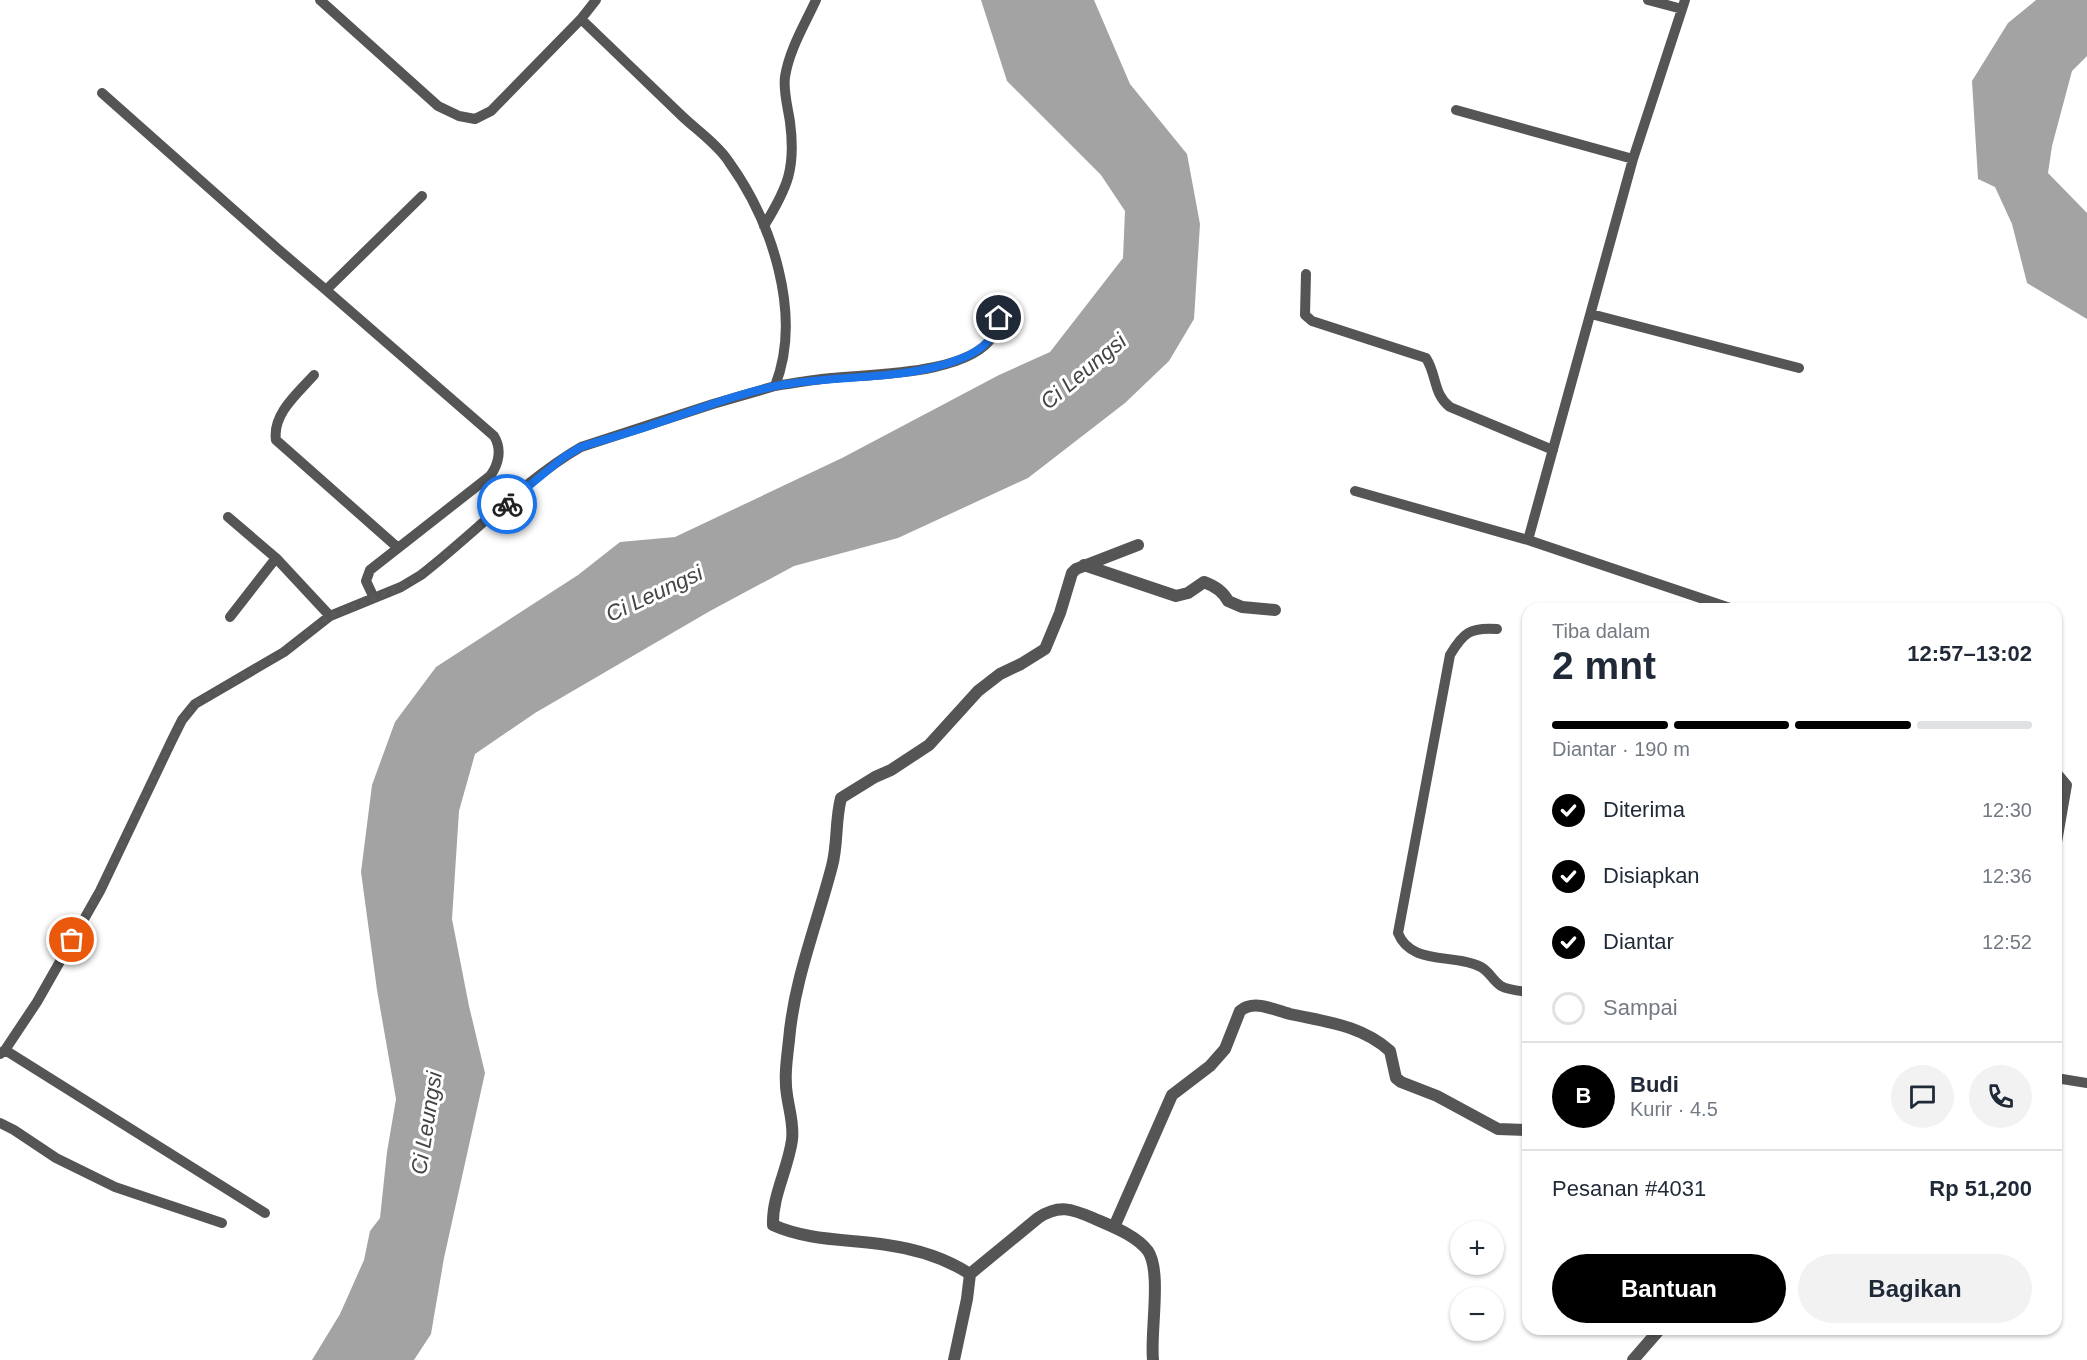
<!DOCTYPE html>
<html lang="id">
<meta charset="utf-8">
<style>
body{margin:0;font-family:Helvetica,sans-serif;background:#f2f2f3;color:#1f2937;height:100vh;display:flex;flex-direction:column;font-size:22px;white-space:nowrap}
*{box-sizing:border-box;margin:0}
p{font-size:20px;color:#747a83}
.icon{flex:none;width:33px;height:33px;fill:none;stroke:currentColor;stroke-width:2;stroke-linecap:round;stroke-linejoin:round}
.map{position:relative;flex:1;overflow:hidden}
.drawer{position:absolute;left:1522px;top:603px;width:540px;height:732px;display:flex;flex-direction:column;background:#fff;border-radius:18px;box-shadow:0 2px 4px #0004}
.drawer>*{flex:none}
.controls{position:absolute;left:1450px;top:1221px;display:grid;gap:12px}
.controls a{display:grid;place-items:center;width:54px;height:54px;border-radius:50%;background:#fff;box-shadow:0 2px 4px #0004;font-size:30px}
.pin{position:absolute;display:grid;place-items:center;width:51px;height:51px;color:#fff;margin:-26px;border:3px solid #fff;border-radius:50%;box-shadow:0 2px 6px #0007}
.courier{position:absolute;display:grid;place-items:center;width:60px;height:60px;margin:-30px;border:4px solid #1a73e8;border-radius:50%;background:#fff;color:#222;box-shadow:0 2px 8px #0007}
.headline em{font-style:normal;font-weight:700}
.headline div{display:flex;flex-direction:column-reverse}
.headline{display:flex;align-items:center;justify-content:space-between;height:102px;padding:0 30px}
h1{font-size:39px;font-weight:700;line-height:45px}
.bar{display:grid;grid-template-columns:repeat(4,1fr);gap:9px 6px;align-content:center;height:72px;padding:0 30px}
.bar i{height:8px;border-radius:4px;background:#e0e1e3}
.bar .on{background:#000}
.bar p{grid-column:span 4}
.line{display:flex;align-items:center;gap:15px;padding:0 30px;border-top:2px solid #e0e1e3}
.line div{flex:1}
.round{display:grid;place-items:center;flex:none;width:63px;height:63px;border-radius:32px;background:#f2f2f3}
ol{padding:0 30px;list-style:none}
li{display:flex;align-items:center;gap:18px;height:66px}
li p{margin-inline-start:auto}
li .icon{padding:6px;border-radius:50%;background:#000;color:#fff;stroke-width:4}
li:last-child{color:#747a83}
li i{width:33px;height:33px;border:3px solid #e0e1e3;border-radius:50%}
.primary-button{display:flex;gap:12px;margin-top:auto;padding:12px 30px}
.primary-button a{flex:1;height:69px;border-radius:36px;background:#000;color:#fff;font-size:24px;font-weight:700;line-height:69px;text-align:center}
.primary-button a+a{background:#f2f2f3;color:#1f2937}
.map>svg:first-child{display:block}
.water{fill:#a3a3a3}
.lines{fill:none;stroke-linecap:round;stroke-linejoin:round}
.service{stroke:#555;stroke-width:10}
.minor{stroke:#555;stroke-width:12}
.done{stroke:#595959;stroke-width:6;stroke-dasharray:0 10.8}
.route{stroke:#1a73e8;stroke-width:8}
.labels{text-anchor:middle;stroke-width:6;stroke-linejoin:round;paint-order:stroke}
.water-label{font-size:22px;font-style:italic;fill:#444;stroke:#fff}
</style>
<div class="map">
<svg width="2087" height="1360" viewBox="0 0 2087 1360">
<rect width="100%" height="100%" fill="#fff"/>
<path class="water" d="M 981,0 L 1094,0 L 1130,84 L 1187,154 L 1200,224 L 1194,319 L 1169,361 L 1125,403 L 1028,478 L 898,538 L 794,566 L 710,611 L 535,713 L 475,754 L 459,811 L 452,919 L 469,1006 L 485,1073 L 444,1258 L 431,1334 L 414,1360 L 312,1360 L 340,1314 L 364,1260 L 370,1231 L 380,1218 L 387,1152 L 396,1099 L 377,990 L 361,872 L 372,785 L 395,722 L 436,667 L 578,575 L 620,542 L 675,537 L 842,458 L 999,375 L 1050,352 L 1123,258 L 1125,211 L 1101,175 L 1007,81 Z
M 2036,0 L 2087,0 L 2087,56 L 2072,71 L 2052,146 L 2048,173 L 2087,213 L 2087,319 L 2027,283 L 2012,224 L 1995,187 L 1978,179 L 1972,81 L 2008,23 Z"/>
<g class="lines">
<path class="service" d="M 320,0 L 438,106 L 459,116 L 475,119 L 491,111 L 581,19
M 1648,0 L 1682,9
M 1685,0 L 1633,159 L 1528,540 L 1733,609
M 102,93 L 279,250 L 326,290 L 422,196
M 1456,110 L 1633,159
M 764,226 C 788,187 796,168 790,122 C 788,108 783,91 785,77 C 789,50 805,24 816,0
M 1306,274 L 1305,315 L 1312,321 L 1426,358 C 1437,375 1433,394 1450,407 L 1553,450
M 326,290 L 494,436 C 502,449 499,464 490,476 L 370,570 L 366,581 L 374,598
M 1591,314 L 1799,368
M 314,375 C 298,393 272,414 276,440 L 397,547
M 775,386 C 794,383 812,380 831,378 C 871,374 969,375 993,336 C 996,331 997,324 999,318
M 1355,491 L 1528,540
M 228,517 L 276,558 L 330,616
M 230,617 L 276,558
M 1497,629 C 1470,627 1463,633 1450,655 L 1398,933 C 1411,966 1454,953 1481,967 C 1489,971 1493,981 1501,986 C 1508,990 1520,991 1528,992
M 2056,772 L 2067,785 L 2056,848
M 5,1050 L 265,1213
M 0,1054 L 5,1050 L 37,1002 L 100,891 L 172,740 L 182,720 L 195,704 L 284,652 L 330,616 L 401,587 L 421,575 C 474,534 524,480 581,447 L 713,404 L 775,386 C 803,315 772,222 729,162 C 718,145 698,131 683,117 C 649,84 615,52 581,19 L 596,0
M 2056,1078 L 2087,1083
M 0,1123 L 14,1130 L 56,1158 L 115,1187 L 222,1223"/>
<path class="minor" d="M 1084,565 L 1176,596 L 1188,593 L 1204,582 C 1215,586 1223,591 1228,601 L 1242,607 L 1275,610
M 1114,1227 L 1172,1095 L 1210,1066 L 1225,1049 L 1240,1011 C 1254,999 1274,1010 1290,1014 C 1326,1022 1361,1025 1390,1051 L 1396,1078 L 1401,1082 L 1437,1096 L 1498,1129 L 1528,1130
M 970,1274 L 1038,1218 C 1059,1204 1072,1209 1093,1218 C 1111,1226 1136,1235 1148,1251 C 1162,1272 1150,1333 1153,1360
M 954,1360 L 967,1299 L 970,1274 C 945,1258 916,1249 887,1245 C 849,1239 808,1241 773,1225 C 772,1196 788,1169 792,1140 C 794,1124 789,1110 787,1095 C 784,1077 787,1058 789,1040 C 794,980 817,924 832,866 C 838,844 835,821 841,798 L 875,777 L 891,770 L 929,745 L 978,691 L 1000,674 L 1021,664 L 1045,649 L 1060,613 L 1072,573 L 1076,569 L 1138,545
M 1633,1360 L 1660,1329"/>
</g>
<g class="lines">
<path class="done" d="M 72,940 L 100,891 L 182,720 L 195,704 L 284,652 L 330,616 L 401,587 L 421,575 L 507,504"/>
<path class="route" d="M 507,504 L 564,457 L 581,447 C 605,439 630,433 655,424 C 695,411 735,394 776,386 C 837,374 902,382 960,359 C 981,351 994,340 999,318"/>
</g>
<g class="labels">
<g class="water-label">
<text transform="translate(1083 371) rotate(-40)" y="8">Ci Leungsi</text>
<text transform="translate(654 593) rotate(-25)" y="8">Ci Leungsi</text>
<text transform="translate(426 1123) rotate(-81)" y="8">Ci Leungsi</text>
</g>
</g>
</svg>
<div class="controls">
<a>+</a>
<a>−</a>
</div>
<div class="pin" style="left:72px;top:940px;background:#ea580c"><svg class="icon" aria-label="bag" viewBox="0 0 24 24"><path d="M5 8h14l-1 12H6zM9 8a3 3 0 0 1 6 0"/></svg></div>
<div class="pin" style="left:999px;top:318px;background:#1f2937"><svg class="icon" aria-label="home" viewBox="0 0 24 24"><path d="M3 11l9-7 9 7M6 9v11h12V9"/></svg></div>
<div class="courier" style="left:507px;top:504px"><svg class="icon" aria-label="bike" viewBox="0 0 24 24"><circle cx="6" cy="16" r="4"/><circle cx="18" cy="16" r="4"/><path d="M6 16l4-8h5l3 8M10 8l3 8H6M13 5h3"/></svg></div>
<section class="drawer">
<div class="headline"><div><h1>2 mnt</h1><p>Tiba dalam</p></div><em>12:57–13:02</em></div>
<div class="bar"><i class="on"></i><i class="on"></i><i class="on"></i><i></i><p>Diantar · 190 m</p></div>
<ol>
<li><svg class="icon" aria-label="check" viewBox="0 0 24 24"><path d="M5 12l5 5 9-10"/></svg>Diterima<p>12:30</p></li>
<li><svg class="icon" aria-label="check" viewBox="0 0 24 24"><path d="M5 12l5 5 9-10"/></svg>Disiapkan<p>12:36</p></li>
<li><svg class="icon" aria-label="check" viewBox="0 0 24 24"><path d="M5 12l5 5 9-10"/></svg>Diantar<p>12:52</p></li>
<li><i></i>Sampai</li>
</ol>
<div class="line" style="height:108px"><b class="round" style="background:#000;color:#fff">B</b><div><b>Budi</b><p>Kurir · 4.5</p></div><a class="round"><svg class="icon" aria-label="chat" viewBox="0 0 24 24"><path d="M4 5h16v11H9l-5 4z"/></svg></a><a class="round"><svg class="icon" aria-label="phone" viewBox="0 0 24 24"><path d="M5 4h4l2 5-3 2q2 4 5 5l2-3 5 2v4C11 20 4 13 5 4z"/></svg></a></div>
<div class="line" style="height:78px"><div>Pesanan #4031</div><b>Rp 51,200</b></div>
<div class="primary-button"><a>Bantuan</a><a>Bagikan</a></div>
</section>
</div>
